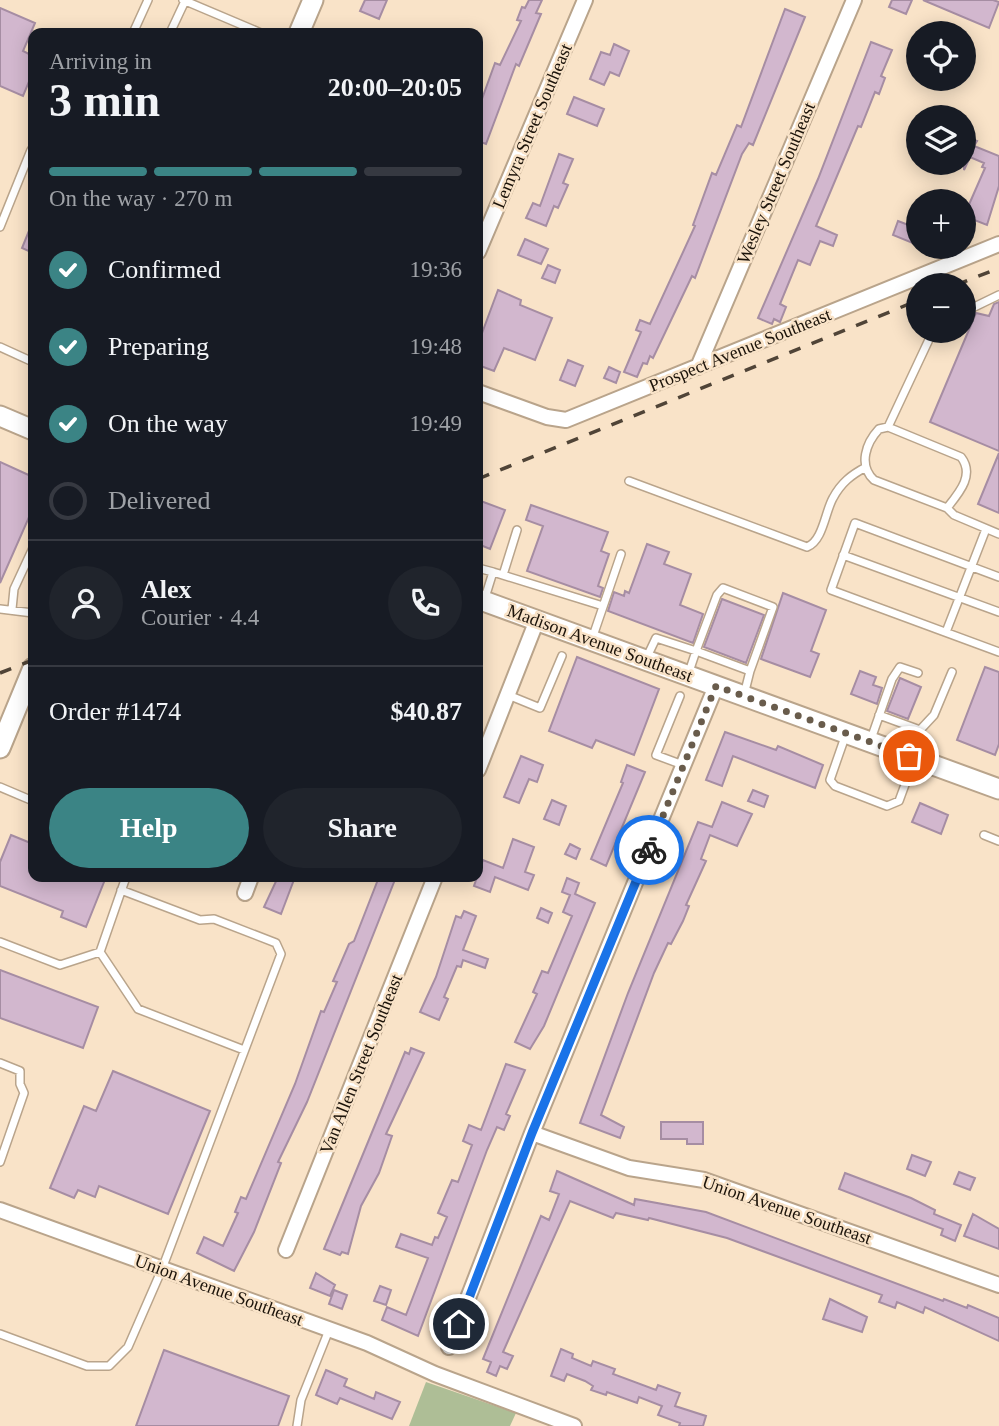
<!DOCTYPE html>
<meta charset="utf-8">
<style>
body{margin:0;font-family:"Times New Roman",serif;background:#20242c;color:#f1f3f6;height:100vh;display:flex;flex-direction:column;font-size:26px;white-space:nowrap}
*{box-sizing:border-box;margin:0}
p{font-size:23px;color:#9ea1a6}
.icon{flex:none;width:38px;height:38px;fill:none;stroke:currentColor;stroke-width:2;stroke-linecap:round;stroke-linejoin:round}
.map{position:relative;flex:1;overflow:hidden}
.panel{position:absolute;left:28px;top:28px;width:455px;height:854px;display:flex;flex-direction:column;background:#171b24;border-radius:14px;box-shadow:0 4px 18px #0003}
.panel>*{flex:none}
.tools{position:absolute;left:906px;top:21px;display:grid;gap:14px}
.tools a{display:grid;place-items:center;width:70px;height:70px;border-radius:50%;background:#171b24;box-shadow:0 4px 18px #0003;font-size:35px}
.pin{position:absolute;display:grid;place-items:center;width:60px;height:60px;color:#fff;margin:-30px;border:4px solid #fff;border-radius:50%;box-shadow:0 2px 7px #0007}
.courier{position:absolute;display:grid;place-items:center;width:70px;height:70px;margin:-35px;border:5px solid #1a73e8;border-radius:50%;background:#fff;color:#222;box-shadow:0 2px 9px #0007}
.headline em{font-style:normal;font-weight:600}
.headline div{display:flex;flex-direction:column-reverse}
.headline{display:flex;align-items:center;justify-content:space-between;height:119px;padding:0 21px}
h1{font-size:46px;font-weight:600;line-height:52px}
.bar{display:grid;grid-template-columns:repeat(4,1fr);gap:10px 7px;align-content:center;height:84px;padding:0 21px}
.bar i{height:9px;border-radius:5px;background:#363941}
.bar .on{background:#3b8485}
.bar p{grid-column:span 4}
.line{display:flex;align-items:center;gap:18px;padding:0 21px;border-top:2px solid #363941}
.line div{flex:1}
.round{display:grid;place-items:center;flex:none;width:74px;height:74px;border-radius:37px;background:#20242c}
ol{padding:0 21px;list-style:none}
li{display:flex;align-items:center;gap:21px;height:77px}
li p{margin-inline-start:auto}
li .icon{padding:7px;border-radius:50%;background:#3b8485;color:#fff;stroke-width:4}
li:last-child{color:#9ea1a6}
li i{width:38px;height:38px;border:4px solid #363941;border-radius:50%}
.button{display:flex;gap:14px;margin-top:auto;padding:14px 21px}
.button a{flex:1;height:80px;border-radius:42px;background:#3b8485;color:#fff;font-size:28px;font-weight:600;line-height:80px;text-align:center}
.button a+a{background:#20242c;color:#f1f3f6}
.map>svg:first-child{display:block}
.green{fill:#aebe96}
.building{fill:#d2b7ce;stroke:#a68da3;stroke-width:2}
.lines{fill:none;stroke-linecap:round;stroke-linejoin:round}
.lane-casing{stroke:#b9a48b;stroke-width:10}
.street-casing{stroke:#b9a48b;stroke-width:18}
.secondary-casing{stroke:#b9a48b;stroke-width:23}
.lane{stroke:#fff;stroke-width:7}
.street{stroke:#fff;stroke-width:14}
.secondary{stroke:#fff;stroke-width:19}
.rail{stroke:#504437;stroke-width:3.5;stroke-dasharray:12 12;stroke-linecap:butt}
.done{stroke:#695c4c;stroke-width:7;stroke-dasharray:0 12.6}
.route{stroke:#1a73e8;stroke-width:9}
.labels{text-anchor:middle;stroke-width:5;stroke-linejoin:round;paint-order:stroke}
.street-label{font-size:18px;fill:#1b130a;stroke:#f9e3c8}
</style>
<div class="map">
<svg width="999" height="1426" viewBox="0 0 999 1426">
<rect width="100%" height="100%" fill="#f9e3c8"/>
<path class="green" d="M 426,1382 L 516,1413 L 510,1426 L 409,1426 Z"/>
<path class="building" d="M 365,0 L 387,0 L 379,19 L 360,11 Z
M 529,0 L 542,0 L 536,13 L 541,14 L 519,66 L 516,64 L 486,144 L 478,141 L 478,110 L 495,63 L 500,65 L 521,21 L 517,20 L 522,7 L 525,8 Z
M 892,0 L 912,0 L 906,14 L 889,7 Z
M 923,0 L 993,0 L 999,2 L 989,28 Z
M 0,8 L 35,23 L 23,51 L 33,56 L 33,72 L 23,96 L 0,86 Z
M 785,9 L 805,17 L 753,145 L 749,143 L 742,154 L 695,278 L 692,276 L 653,358 L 650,356 L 647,364 L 643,363 L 637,377 L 624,372 L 641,332 L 636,330 L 640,320 L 650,324 L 695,226 L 693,225 L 712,173 L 716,175 L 737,125 L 741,127 Z
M 871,42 L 892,50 L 881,76 L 885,78 L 879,94 L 875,92 L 861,127 L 858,126 L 816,226 L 837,235 L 833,246 L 820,241 L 810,265 L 798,260 L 780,304 L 786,307 L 780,322 L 774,319 L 772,324 L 758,318 L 818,179 Z
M 614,44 L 629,51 L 619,76 L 610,72 L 604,85 L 590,79 L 601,52 L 610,55 Z
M 574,97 L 604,109 L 597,126 L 567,114 Z
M 964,136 L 977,141 L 974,146 L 999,156 L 999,186 L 987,225 L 964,216 L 985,168 L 982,167 L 984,163 L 970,157 L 964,170 Z
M 559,154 L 573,159 L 563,183 L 568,185 L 558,208 L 554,206 L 546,226 L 526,218 L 533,203 L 540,206 Z
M 33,221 L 33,253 L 22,248 Z
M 898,221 L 919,229 L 915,244 L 893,235 Z
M 525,239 L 548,249 L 541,264 L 518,255 Z
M 548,265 L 560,270 L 555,283 L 542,278 Z
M 498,290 L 521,300 L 520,305 L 552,318 L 535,360 L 504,348 L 494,371 L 478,365 L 478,344 Z
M 999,302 L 999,451 L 930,422 L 976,313 L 989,316 L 994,304 Z
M 568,360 L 583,366 L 575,386 L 560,380 Z
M 609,367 L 620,372 L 616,383 L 604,378 Z
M 999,453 L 999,513 L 978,504 Z
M 0,462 L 33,477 L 33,508 L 0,583 Z
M 478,500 L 505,510 L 490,549 L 478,544 Z
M 531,505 L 608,532 L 601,551 L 609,554 L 598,586 L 603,588 L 600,597 L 527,571 L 543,526 L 526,520 Z
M 647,544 L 669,552 L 664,564 L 691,574 L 680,605 L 703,614 L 693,643 L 608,611 L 614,592 L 624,596 L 625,591 L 629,593 Z
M 783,593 L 826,610 L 811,651 L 819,654 L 810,677 L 761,659 Z
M 722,599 L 764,615 L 746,663 L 704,647 Z
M 577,657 L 659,689 L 634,755 L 596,740 L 592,748 L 549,731 Z
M 985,667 L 999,672 L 999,744 L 995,755 L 957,740 Z
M 860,671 L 876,677 L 873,685 L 882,688 L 877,704 L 851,694 Z
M 900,678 L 921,687 L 908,719 L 887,711 Z
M 725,732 L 776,750 L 778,746 L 823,765 L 815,788 L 733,756 L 722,786 L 706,780 Z
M 521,756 L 543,765 L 537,782 L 529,779 L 519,803 L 504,797 Z
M 627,765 L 645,772 L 606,866 L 591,859 L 623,783 L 621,782 Z
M 753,790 L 768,796 L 764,807 L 748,801 Z
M 552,800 L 566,806 L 559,825 L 544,819 Z
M 722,802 L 752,814 L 737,846 L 710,835 L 701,859 L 706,861 L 686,905 L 689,906 L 683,921 L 671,944 L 668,943 L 654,973 L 601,1115 L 624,1127 L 620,1138 L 580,1123 L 628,993 L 698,822 L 712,827 Z
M 920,803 L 948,815 L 941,834 L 912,822 Z
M 11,835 L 33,844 L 33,877 L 106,877 L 86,927 L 61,917 L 63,911 L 0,886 L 0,862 Z
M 513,839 L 534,847 L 525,872 L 534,875 L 528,890 L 495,877 L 490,892 L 474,886 L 483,860 L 503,868 Z
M 570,844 L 580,849 L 576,859 L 565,854 Z
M 278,877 L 295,877 L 281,914 L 264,907 Z
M 379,877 L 396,877 L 307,1102 L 278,1162 L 281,1163 L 254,1232 L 234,1271 L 197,1253 L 204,1237 L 223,1246 L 238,1213 L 235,1212 L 241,1197 L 246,1199 L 295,1084 L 321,1011 L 324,1012 L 337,982 L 333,981 L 349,944 L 354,941 Z
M 567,878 L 579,883 L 575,894 L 595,903 L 544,1026 L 530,1049 L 515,1042 L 537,994 L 533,992 L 542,971 L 548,973 L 572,916 L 563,912 L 570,895 L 562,892 Z
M 541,908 L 552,913 L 548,923 L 537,918 Z
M 464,911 L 476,916 L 463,950 L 488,959 L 485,968 L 463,960 L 461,967 L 457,966 L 444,997 L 448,999 L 439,1020 L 420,1012 L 436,977 L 456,916 L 461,918 Z
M 0,970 L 98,1007 L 83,1048 L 0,1018 Z
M 411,1048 L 424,1053 L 386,1134 L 392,1136 L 379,1173 L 361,1206 L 348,1254 L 342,1252 L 340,1255 L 324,1249 L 405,1052 L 409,1054 Z
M 506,1064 L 525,1070 L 506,1114 L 510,1116 L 504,1130 L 497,1127 L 487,1150 L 418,1336 L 382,1320 L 387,1307 L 406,1315 L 428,1258 L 396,1247 L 401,1234 L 432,1245 L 435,1237 L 438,1238 L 447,1217 L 438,1213 L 452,1180 L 458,1182 L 472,1145 L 463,1141 L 469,1125 L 481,1130 Z
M 113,1071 L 210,1111 L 168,1214 L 99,1186 L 95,1197 L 78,1190 L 74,1198 L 50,1188 L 84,1106 L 96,1111 Z
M 661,1122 L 703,1122 L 703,1144 L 687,1144 L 687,1139 L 661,1139 Z
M 912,1155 L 931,1162 L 925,1176 L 907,1169 Z
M 557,1171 L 634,1205 L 635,1199 L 706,1212 L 943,1301 L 944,1299 L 967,1308 L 968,1305 L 999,1318 L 999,1341 L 925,1307 L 923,1313 L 897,1302 L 895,1308 L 879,1302 L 882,1295 L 727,1238 L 649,1218 L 648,1220 L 616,1213 L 613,1218 L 570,1201 L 503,1352 L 513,1356 L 507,1369 L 500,1366 L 496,1376 L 487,1372 L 491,1362 L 483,1359 L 541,1216 L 549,1220 L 559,1194 L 550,1191 Z
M 959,1172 L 975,1178 L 970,1190 L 954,1184 Z
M 845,1173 L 911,1198 L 935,1210 L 934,1214 L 961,1225 L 955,1241 L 941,1235 L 943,1229 L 839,1189 Z
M 973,1214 L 999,1229 L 999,1249 L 964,1236 Z
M 316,1273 L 335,1285 L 330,1296 L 310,1288 Z
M 380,1286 L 391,1290 L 386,1305 L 374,1301 Z
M 334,1290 L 347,1295 L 342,1309 L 329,1304 Z
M 830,1299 L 867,1317 L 862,1332 L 823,1319 Z
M 561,1349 L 573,1354 L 572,1358 L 591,1366 L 593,1361 L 615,1369 L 613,1374 L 656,1390 L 658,1385 L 680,1393 L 675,1406 L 706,1416 L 703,1426 L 679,1426 L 680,1423 L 658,1415 L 662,1406 L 639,1397 L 637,1403 L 607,1392 L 606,1395 L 591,1390 L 593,1386 L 585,1381 L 567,1374 L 564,1381 L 551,1376 Z
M 164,1350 L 289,1396 L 278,1426 L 136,1426 Z
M 326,1370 L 347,1379 L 344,1386 L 374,1399 L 376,1392 L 400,1402 L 392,1419 L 340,1398 L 337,1404 L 316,1395 Z"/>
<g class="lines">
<defs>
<path id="lane" d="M 183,0 L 261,33
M 133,33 L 148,0
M 170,33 L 185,1
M 0,227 L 31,150
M 964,312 L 999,295
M 0,347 L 33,362
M 888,427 L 933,331
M 629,481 L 807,547 C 823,541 825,512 833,498 C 841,483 851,475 866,467
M 947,508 C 959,493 975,475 961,457 L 888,427 L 879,429 C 866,443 858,465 874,480 L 947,508 L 954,515 L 999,534
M 843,555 L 999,612
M 478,568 L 493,572
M 503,575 L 517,530
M 999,577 L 855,523 L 831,590 L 999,652
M 484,601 L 493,572 L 603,606
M 0,609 L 33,613
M 12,609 L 14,589 L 33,548
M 946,632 L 986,529
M 592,639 L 621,554
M 646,659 L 656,638 L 696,651 L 717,595 L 723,588 L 773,607 L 750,671
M 688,675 L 696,651 L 750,671 L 744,695
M 508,695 L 540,708 L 562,656
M 680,696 L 656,755 L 683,765
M 879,715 L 920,730
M 846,734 L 830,780 L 835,786 L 887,806 L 899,801 L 914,760
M 871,739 L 892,679 L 900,667 L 918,673
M 910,755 L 920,730 L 934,715 L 952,672
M 0,787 L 33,801
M 984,835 L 999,841
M 0,942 L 60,965 L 100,952 L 126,877
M 100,952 L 138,1009 L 244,1050
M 0,1063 L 20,1071 L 20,1084 L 24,1093 L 0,1162
M 0,1334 L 87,1366 L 109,1366 L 128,1347 L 162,1269 L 281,954 L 276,943 L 214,919 L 200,920 L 121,890
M 297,1426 L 301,1400 L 329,1330"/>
<path id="street" d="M 478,252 L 585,0
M 698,367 L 854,0
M 478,392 L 547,417 L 566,420 L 999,244
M 478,770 L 537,620
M 245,893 L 251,877
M 532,1133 L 629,1168 L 704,1180 L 999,1285
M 0,1210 L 367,1343 L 435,1374 L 574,1426
M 286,1250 L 435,877
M 449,1347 L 532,1133 L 716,686"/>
<path id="secondary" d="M 299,33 L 313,0
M 0,416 L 33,430
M 478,599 L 999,789
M 0,748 L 33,668"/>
</defs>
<use href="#lane" class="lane-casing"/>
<use href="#street" class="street-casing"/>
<use href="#secondary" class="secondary-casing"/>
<use href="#lane" class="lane"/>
<use href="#street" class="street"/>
<use href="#secondary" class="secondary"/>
<path class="rail" d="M 956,285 L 999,268
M 478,479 L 919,300
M 0,673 L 33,660"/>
</g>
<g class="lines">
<path class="done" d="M 649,850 L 716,686 L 909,756"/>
<path class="route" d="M 459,1324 L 532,1133 L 649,850"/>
</g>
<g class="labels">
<g class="street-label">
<text transform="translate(532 126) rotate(-67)" y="6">Lemyra Street Southeast</text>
<text transform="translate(776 183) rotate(-67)" y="6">Wesley Street Southeast</text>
<text transform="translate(740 350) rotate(-22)" y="6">Prospect Avenue Southeast</text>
<text transform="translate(600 643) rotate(20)" y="6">Madison Avenue Southeast</text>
<text transform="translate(361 1064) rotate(-68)" y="6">Van Allen Street Southeast</text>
<text transform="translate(787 1210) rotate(19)" y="6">Union Avenue Southeast</text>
<text transform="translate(219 1290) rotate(20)" y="6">Union Avenue Southeast</text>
</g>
</g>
</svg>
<div class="tools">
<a><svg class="icon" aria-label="locate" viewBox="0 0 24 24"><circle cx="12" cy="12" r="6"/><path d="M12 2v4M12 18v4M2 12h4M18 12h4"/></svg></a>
<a><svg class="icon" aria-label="layers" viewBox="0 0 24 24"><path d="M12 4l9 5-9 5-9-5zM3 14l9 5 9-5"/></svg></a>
<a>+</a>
<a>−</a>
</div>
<div class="pin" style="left:909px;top:756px;background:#ea580c"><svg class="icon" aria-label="bag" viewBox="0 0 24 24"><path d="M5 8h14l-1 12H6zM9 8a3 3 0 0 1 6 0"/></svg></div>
<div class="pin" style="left:459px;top:1324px;background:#1f2937"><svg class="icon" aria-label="home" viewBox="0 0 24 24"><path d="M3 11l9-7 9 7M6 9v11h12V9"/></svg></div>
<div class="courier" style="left:649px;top:850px"><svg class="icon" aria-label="bike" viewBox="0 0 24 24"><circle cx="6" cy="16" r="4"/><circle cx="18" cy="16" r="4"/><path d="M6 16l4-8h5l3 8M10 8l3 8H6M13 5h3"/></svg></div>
<section class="panel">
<div class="headline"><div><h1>3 min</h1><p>Arriving in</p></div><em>20:00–20:05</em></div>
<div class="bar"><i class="on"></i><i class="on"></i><i class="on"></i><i></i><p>On the way · 270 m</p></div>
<ol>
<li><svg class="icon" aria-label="check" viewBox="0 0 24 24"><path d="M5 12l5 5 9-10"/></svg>Confirmed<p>19:36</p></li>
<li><svg class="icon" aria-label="check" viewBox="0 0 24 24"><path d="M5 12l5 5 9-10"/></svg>Preparing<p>19:48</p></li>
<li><svg class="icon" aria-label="check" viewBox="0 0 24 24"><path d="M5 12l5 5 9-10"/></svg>On the way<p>19:49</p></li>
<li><i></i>Delivered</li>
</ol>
<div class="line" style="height:126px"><a class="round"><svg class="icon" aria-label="person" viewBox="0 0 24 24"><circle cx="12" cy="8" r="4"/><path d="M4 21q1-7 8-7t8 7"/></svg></a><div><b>Alex</b><p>Courier · 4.4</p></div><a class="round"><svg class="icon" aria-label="phone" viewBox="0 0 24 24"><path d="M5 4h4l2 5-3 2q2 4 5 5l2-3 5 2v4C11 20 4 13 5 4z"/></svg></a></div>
<div class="line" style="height:91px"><div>Order #1474</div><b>$40.87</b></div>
<div class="button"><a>Help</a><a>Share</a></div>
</section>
</div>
